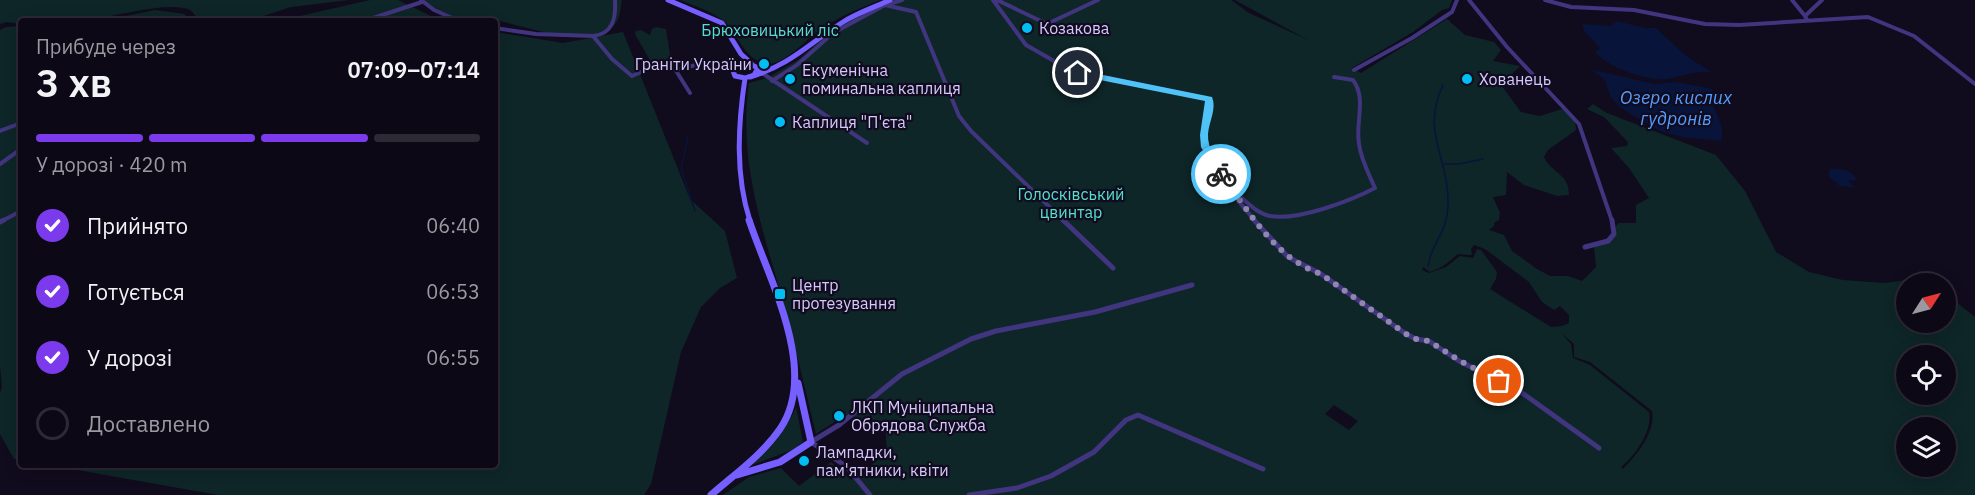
<!DOCTYPE html>
<html lang="uk">
<meta charset="utf-8">
<style>
body{margin:0;font-family:"IBM Plex Sans",sans-serif;background:#16111f;color:#f1f3f6;height:100vh;display:flex;flex-direction:column;font-size:22px;white-space:nowrap}
*{box-sizing:border-box;margin:0}
p{font-size:20px;color:#9a9aa1}
.icon{flex:none;width:33px;height:33px;fill:none;stroke:currentColor;stroke-width:2;stroke-linecap:round;stroke-linejoin:round}
.map{position:relative;flex:1;overflow:hidden}
.side{position:absolute;left:18px;top:18px;width:480px;height:450px;display:flex;flex-direction:column;background:#0d0816;border-radius:6px;box-shadow:0 3px 15px #0003,0 0 0 2px #2d2935}
.side>*{flex:none}
.needle{width:39px;rotate:54deg}
.tools{position:absolute;left:1896px;top:273px;display:grid;gap:12px}
.tools a{display:grid;place-items:center;width:60px;height:60px;border-radius:50%;background:#0d0816;box-shadow:0 3px 15px #0003,0 0 0 2px #2d2935;font-size:30px}
.pin{position:absolute;display:grid;place-items:center;width:51px;height:51px;color:#fff;margin:-26px;border:3px solid #fff;border-radius:50%;box-shadow:0 2px 6px #0007}
.courier{position:absolute;display:grid;place-items:center;width:60px;height:60px;margin:-30px;border:4px solid #4fc3f7;border-radius:50%;background:#fff;color:#222;box-shadow:0 2px 8px #0007}
.summary em{font-style:normal;font-weight:600}
.summary div{display:flex;flex-direction:column-reverse}
.summary{display:flex;align-items:center;justify-content:space-between;height:102px;padding:0 18px}
h1{font-size:39px;font-weight:600;line-height:45px}
.bar{display:grid;grid-template-columns:repeat(4,1fr);gap:9px 6px;align-content:center;height:72px;padding:0 18px}
.bar i{height:8px;border-radius:4px;background:#2d2935}
.bar .active{background:#7c3aed}
.bar p{grid-column:span 4}
ol{padding:0 18px;list-style:none}
li{display:flex;align-items:center;gap:18px;height:66px}
li p{margin-inline-start:auto}
li .icon{padding:6px;border-radius:50%;background:#7c3aed;color:#fff;stroke-width:4}
li:last-child{color:#9a9aa1}
li i{width:33px;height:33px;border:3px solid #2d2935;border-radius:50%}
.map>svg:first-child{display:block}
.green{fill:#0e2628;fill-rule:evenodd}
.water{fill:#08143a}
.lines{fill:none;stroke-linecap:round;stroke-linejoin:round}
.stream{stroke:#08143a;stroke-width:1.5}
.street-far1{stroke:#40357e;stroke-width:4}
.street{stroke:#40357e;stroke-width:5}
.secondary-far1{stroke:#765fff;stroke-width:5}
.secondary{stroke:#765fff;stroke-width:7}
.route{fill:#4fc3f7}
.done{stroke:#9086b0;stroke-width:6;stroke-dasharray:0 10.8}
.poi-dot{fill:#00bef3;stroke:#110b1e;stroke-width:2}
.labels{text-anchor:middle;stroke-width:4.5;stroke-linejoin:round;paint-order:stroke}
.poi-label{font-size:16px;fill:#d5c8ff;stroke:#110b1e;text-anchor:start}
.park-label{font-size:16px;fill:#53e0ce;stroke:#110b1e}
.water-label{font-size:18px;font-style:italic;fill:#569dff;stroke:#110b1e}
</style>
<div class="map">
<svg width="1975" height="495" viewBox="0 0 1975 495">
<rect width="100%" height="100%" fill="#110b1e"/>
<path class="green" d="M 0,0 L 349,0 L 291,7 L 248,21 L 199,21 C 196,17 194,13 190,10 C 167,0 108,19 81,21 C 61,23 41,21 21,21 L 21,24 L 7,22 L 0,24 Z
M 370,0 L 398,0 L 441,21 L 278,21 Z
M 424,0 L 622,0 C 620,11 620,22 610,29 C 579,50 521,23 488,19 C 476,18 463,21 451,17 C 442,15 430,8 424,0 Z
M 680,0 L 881,0 C 859,8 836,18 817,32 C 802,43 788,61 770,64 L 762,59 L 758,61 C 742,53 737,32 724,21 C 711,11 695,6 680,0 Z
M 898,0 L 1231,0 L 1249,13 L 1308,40 L 1235,0 L 1452,0 L 1449,8 L 1442,10 L 1413,32 L 1352,68 L 1361,73 L 1447,19 L 1465,35 L 1494,42 L 1501,50 L 1493,61 L 1520,66 L 1501,85 L 1521,112 L 1540,116 L 1562,109 L 1575,121 L 1576,130 L 1548,150 L 1544,157 C 1553,175 1569,173 1569,195 L 1557,196 L 1524,185 L 1507,172 L 1506,195 L 1493,197 L 1500,213 L 1499,220 L 1494,223 L 1494,226 L 1489,230 L 1504,235 L 1512,251 L 1537,269 L 1550,276 L 1568,276 L 1582,281 L 1596,267 L 1594,247 L 1608,240 L 1618,223 L 1636,223 L 1636,205 L 1649,198 L 1629,168 L 1611,148 L 1627,146 L 1628,142 L 1604,117 L 1587,109 L 1593,104 L 1607,113 L 1716,155 L 1745,191 L 1776,252 L 1809,272 L 1843,280 L 1884,283 L 1908,280 L 1923,283 L 1906,284 L 1906,322 L 1946,322 L 1946,294 L 1975,317 L 1975,495 L 723,495 L 749,477 L 781,468 L 799,486 L 831,462 L 851,480 L 887,453 L 885,425 L 842,417 L 816,434 C 805,389 795,345 783,301 C 762,229 738,158 749,83 L 767,78 L 798,60 L 831,31 L 855,17 ZM 1474,245 L 1485,249 L 1529,282 L 1542,302 L 1554,310 L 1560,306 L 1569,315 L 1569,323 L 1562,326 L 1551,327 L 1490,289 L 1496,279 L 1497,272 L 1481,250 L 1477,249 L 1473,258 L 1460,256 L 1446,267 L 1429,273 L 1422,270 L 1423,267 L 1430,272 C 1443,268 1449,261 1458,254 L 1472,255 L 1471,249 ZM 1561,333 L 1574,344 L 1574,357 L 1590,362 L 1652,411 C 1656,432 1637,455 1623,469 L 1621,467 C 1635,456 1653,430 1649,412 L 1590,365 L 1573,358 L 1571,344 ZM 1906,356 L 1946,356 L 1946,394 L 1906,394 ZM 1334,405 L 1358,421 L 1349,430 L 1325,414 ZM 1906,428 L 1946,428 L 1946,466 L 1906,466 Z
M 155,10 L 185,14 L 188,21 L 102,21 Z
M 21,26 L 21,460 L 14,459 L 0,434 L 0,393 L 2,387 L 0,366 L 0,30 L 6,27 Z
M 656,27 L 666,29 L 671,61 L 666,64 L 651,62 L 635,34 L 636,31 L 641,30 L 650,35 L 652,29 Z
M 495,32 L 563,43 L 623,32 L 690,199 L 725,231 L 737,278 L 720,288 L 701,307 L 681,352 L 651,484 L 644,495 L 218,495 L 49,465 L 495,465 Z
M 796,407 L 803,442 L 792,450 L 752,465 C 772,447 785,432 796,407 Z"/>
<path class="water" d="M 1617,21 L 1645,28 L 1656,28 L 1685,55 L 1711,72 C 1695,71 1683,76 1668,79 C 1648,82 1607,67 1595,52 L 1600,48 L 1584,31 L 1582,24 L 1611,26 Z
M 1590,69 L 1654,84 L 1677,82 L 1713,89 L 1709,98 C 1715,111 1726,127 1721,141 L 1682,137 L 1660,131 L 1619,107 L 1611,97 L 1604,79 Z
M 1830,169 C 1842,169 1851,168 1857,180 L 1848,181 L 1855,188 L 1840,186 L 1828,176 Z"/>
<g class="lines">
<path class="stream" d="M 688,137 L 681,169 L 695,211
M 1444,164 L 1459,164 L 1483,159
M 1428,266 C 1432,241 1447,234 1448,206 C 1450,159 1420,133 1443,85"/>
<path class="street-far1" d="M 421,0 L 434,10 L 459,21
M 993,0 L 1026,45 L 1070,70 L 1209,99 C 1212,114 1203,127 1205,141 C 1207,165 1239,202 1255,221
M 997,0 L 1047,24 L 1098,0
M 1469,0 L 1507,47 L 1579,124 L 1612,221
M 1545,0 L 1571,7 L 1634,10 L 1705,24 L 1739,25 L 1868,17 L 1914,36 L 1975,84
M 1792,0 L 1805,16
M 885,5 L 916,12 L 959,116 L 971,131 L 1064,221
M 1807,20 L 1805,16 L 1822,0
M 364,21 L 422,2
M 495,28 L 536,34 L 593,36 L 612,59 L 632,76 L 652,67 L 673,66 L 690,93
M 593,36 C 613,34 616,18 615,0
M 676,70 L 704,63
M 1354,70 L 1412,38 L 1452,12 L 1457,0
M 762,73 L 867,143
M 772,81 L 797,65 L 833,33 L 885,5 L 902,0
M 0,131 L 21,123
M 0,164 L 21,149
M 1242,198 C 1250,205 1259,214 1270,216 C 1298,221 1350,201 1375,188 C 1369,174 1361,160 1359,144 C 1355,122 1367,99 1353,80 L 1334,77
M 2,221 L 21,211"/>
<path class="street" d="M 1063,220 L 1113,268
M 1254,220 L 1288,257 L 1321,274 L 1406,334 L 1416,339 L 1429,341 L 1459,361 L 1518,390 L 1599,448
M 0,222 L 4,220
M 1585,247 L 1608,241 L 1614,234 L 1612,220
M 870,495 L 847,467 L 811,442 L 839,425 L 902,374 L 971,339 L 996,331 L 1095,312 L 1192,285
M 969,495 L 1017,488 L 1051,476 L 1094,452 L 1126,420 L 1138,415 L 1263,469"/>
<path class="secondary-far1" d="M 668,0 L 722,23 L 741,54 L 751,63
M 744,63 L 750,64 L 758,68 L 754,75 L 745,78 L 735,76 L 733,71 L 736,66 Z
M 758,68 L 762,73
M 750,77 C 792,64 808,44 843,22 C 857,13 875,7 890,0
M 745,78 C 738,125 735,175 750,221"/>
<path class="secondary" d="M 737,475 L 780,462 L 811,442 L 798,383
M 711,495 C 735,474 762,455 780,429 C 820,371 768,278 749,220"/>
</g>
<path class="route" d="M 1078,70 L 1212,97 C 1217,109 1209,121 1208,134 C 1207,149 1218,162 1225,174 L 1224,176 L 1218,176 L 1201,147 L 1200,135 L 1205,101 L 1075,75 L 1073,73 Z"/>
<g class="lines">
<path class="done" d="M 1221,174 C 1249,211 1274,258 1321,274 L 1406,334 L 1416,339 L 1429,341 L 1460,361 L 1499,381"/>
</g>
<g class="poi-dot">
<circle cx="1027" cy="28" r="6"/>
<circle cx="764" cy="64" r="6"/>
<circle cx="790" cy="79" r="6"/>
<circle cx="1467" cy="79" r="6"/>
<circle cx="780" cy="122" r="6"/>
<rect x="774" y="288" width="12" height="12" rx="3"/>
<circle cx="839" cy="416" r="6"/>
<circle cx="804" cy="461" r="6"/>
</g>
<g class="labels">
<g class="poi-label">
<text x="1039" y="34">Козакова</text>
<text x="752" y="70" text-anchor="end">Граніти України</text>
<text x="802" y="76">Екуменічна<tspan x="802" dy="18">поминальна каплиця</tspan></text>
<text x="1479" y="85">Хованець</text>
<text x="792" y="128">Каплиця "П'єта"</text>
<text x="792" y="291">Центр<tspan x="792" dy="18">протезування</tspan></text>
<text x="851" y="413">ЛКП Муніципальна<tspan x="851" dy="18">Обрядова Служба</tspan></text>
<text x="816" y="458">Лампадки,<tspan x="816" dy="18">пам'ятники, квіти</tspan></text>
</g>
<g class="park-label">
<text x="770" y="36">Брюховицький ліс</text>
<text x="1071" y="200">Голосківський<tspan x="1071" dy="18">цвинтар</tspan></text>
</g>
<g class="water-label">
<text x="1676" y="104">Озеро кислих<tspan x="1676" dy="21">гудронів</tspan></text>
</g>
</g>
</svg>
<div class="tools">
<a><svg class="needle" viewBox="-14 -14 28 28"><path d="M0-13l5 13h-10z" fill="#e53935"/><path d="M0 13l5-13h-10z" fill="#9a9aa1"/></svg></a>
<a><svg class="icon" aria-label="locate" viewBox="0 0 24 24"><circle cx="12" cy="12" r="6"/><path d="M12 2v4M12 18v4M2 12h4M18 12h4"/></svg></a>
<a><svg class="icon" aria-label="layers" viewBox="0 0 24 24"><path d="M12 4l9 5-9 5-9-5zM3 14l9 5 9-5"/></svg></a>
</div>
<div class="pin" style="left:1499px;top:381px;background:#ea580c"><svg class="icon" aria-label="bag" viewBox="0 0 24 24"><path d="M5 8h14l-1 12H6zM9 8a3 3 0 0 1 6 0"/></svg></div>
<div class="pin" style="left:1078px;top:73px;background:#1f2937"><svg class="icon" aria-label="home" viewBox="0 0 24 24"><path d="M3 11l9-7 9 7M6 9v11h12V9"/></svg></div>
<div class="courier" style="left:1221px;top:174px"><svg class="icon" aria-label="bike" viewBox="0 0 24 24"><circle cx="6" cy="16" r="4"/><circle cx="18" cy="16" r="4"/><path d="M6 16l4-8h5l3 8M10 8l3 8H6M13 5h3"/></svg></div>
<section class="side">
<div class="summary"><div><h1>3 хв</h1><p>Прибуде через</p></div><em>07:09–07:14</em></div>
<div class="bar"><i class="active"></i><i class="active"></i><i class="active"></i><i></i><p>У дорозі · 420 m</p></div>
<ol>
<li><svg class="icon" aria-label="check" viewBox="0 0 24 24"><path d="M5 12l5 5 9-10"/></svg>Прийнято<p>06:40</p></li>
<li><svg class="icon" aria-label="check" viewBox="0 0 24 24"><path d="M5 12l5 5 9-10"/></svg>Готується<p>06:53</p></li>
<li><svg class="icon" aria-label="check" viewBox="0 0 24 24"><path d="M5 12l5 5 9-10"/></svg>У дорозі<p>06:55</p></li>
<li><i></i>Доставлено</li>
</ol>
</section>
</div>
